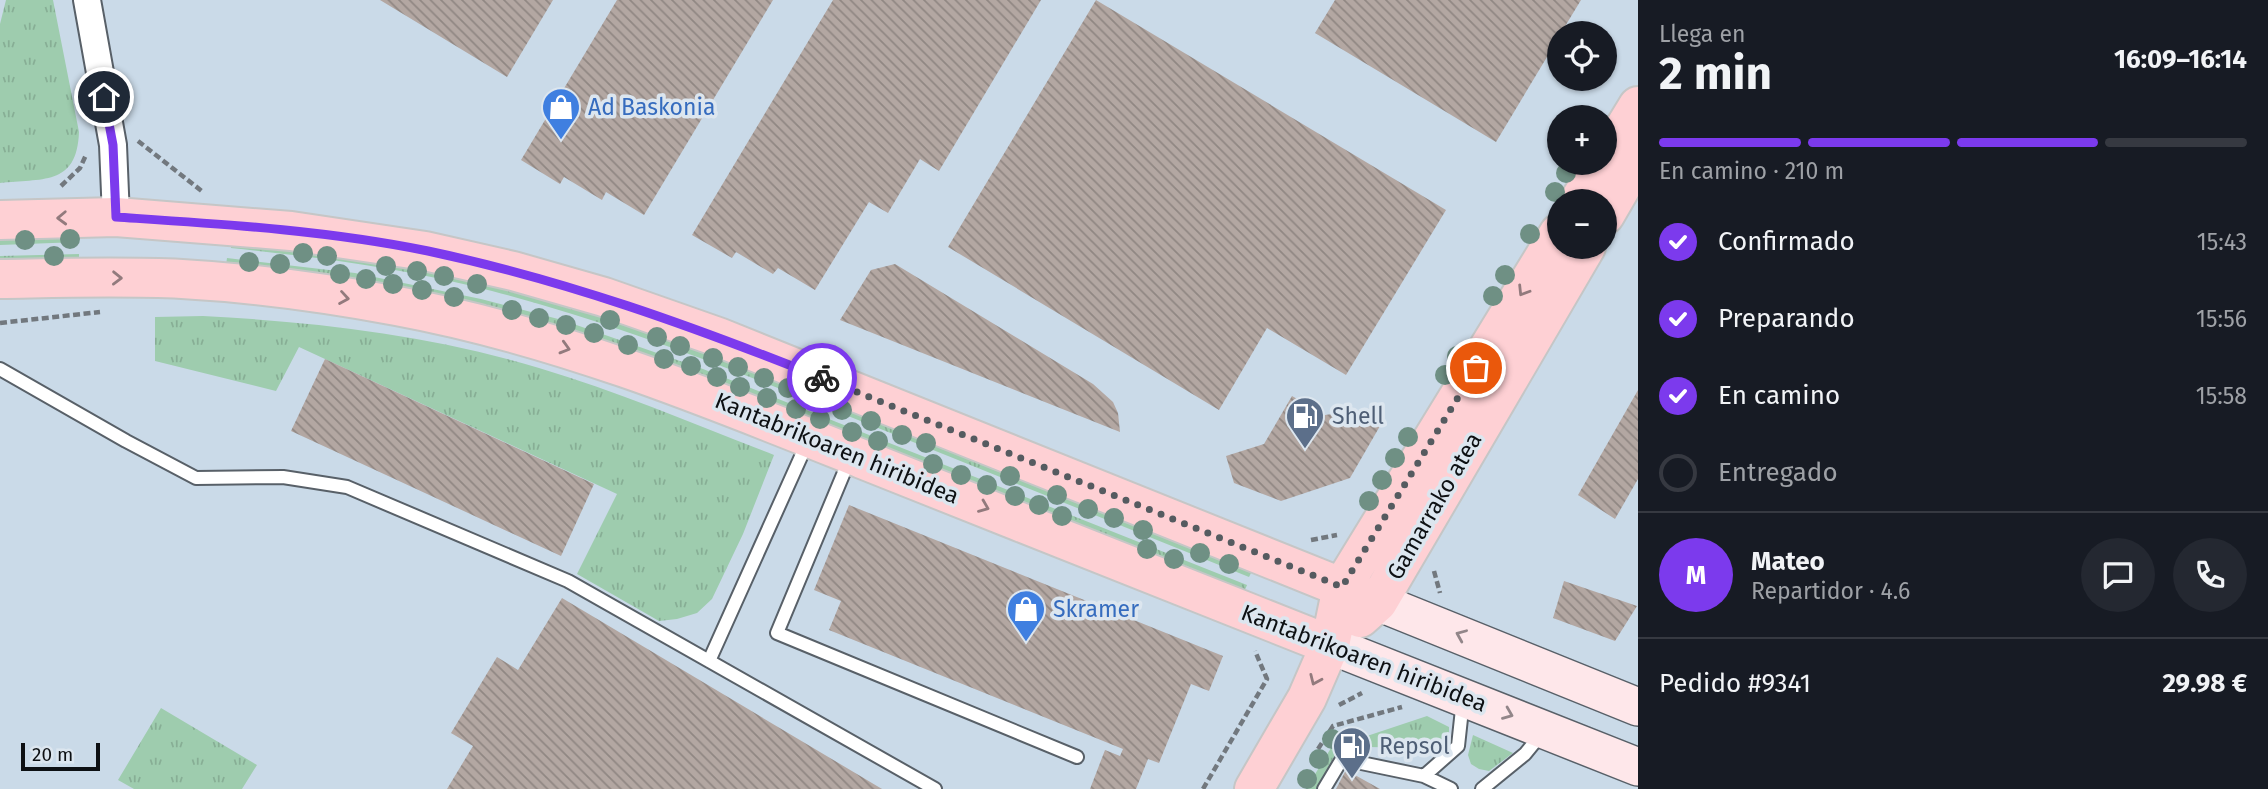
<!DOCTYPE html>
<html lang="es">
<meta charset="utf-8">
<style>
body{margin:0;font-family:"Fira Sans",sans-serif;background:#242831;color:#f1f3f6;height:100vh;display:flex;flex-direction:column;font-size:26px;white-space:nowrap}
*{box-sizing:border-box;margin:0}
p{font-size:23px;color:#9ea1a6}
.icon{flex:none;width:38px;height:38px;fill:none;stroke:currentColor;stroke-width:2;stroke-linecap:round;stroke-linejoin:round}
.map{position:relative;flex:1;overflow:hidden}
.drawer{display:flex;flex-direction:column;background:#171b24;width:630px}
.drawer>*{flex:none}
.buttons{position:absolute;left:1547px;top:21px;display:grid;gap:14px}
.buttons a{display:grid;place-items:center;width:70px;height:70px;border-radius:50%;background:#171b24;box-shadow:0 2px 5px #0004;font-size:35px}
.scale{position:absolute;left:21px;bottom:18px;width:79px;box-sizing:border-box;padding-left:7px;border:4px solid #0d1013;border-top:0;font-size:19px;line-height:24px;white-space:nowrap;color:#0d1013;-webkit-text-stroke:5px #dce6ef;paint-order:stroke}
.pin{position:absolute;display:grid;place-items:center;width:60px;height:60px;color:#fff;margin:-30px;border:4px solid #fff;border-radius:50%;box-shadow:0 2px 7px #0007}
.courier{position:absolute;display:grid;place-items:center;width:70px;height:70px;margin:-35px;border:5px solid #7c3aed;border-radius:50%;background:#fff;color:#222;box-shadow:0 2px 9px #0007}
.summary em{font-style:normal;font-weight:700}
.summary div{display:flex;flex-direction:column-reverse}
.summary{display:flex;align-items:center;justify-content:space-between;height:119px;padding:0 21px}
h1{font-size:46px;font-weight:700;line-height:52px}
.bar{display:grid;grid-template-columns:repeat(4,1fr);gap:10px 7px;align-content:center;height:84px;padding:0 21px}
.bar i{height:9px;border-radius:5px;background:#363941}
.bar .on{background:#7c3aed}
.bar p{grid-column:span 4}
.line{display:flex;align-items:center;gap:18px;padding:0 21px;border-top:2px solid #363941}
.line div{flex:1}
.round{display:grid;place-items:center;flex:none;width:74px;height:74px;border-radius:37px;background:#242831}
ol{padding:0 21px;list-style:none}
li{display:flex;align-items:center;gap:21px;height:77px}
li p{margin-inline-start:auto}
li .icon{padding:7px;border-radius:50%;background:#7c3aed;color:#fff;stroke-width:4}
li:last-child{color:#9ea1a6}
li i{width:38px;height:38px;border:4px solid #363941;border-radius:50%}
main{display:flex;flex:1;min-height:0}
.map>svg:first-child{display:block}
.built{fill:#cadae8;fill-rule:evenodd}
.grass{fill:url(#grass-tufts)}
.building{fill:url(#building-back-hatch)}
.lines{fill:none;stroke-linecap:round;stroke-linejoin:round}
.lane-casing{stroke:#586068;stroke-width:16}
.street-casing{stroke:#586068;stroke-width:30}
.secondary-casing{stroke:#586068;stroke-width:40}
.primary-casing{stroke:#c5c6c6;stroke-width:42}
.path{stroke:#72787e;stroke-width:4.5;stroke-dasharray:7 3.5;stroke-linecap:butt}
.lane{stroke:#fff;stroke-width:12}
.street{stroke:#fff;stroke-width:26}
.secondary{stroke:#fee7ea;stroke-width:37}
.primary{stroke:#fed0d4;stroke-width:38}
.tree{fill:#6f9084}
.oneway{stroke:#927a7d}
.oneway2{stroke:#928689}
.done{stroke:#555b60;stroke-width:7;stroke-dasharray:0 12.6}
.route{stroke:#7c3aed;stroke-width:9}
.labels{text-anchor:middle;stroke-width:7;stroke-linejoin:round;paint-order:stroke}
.shop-label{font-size:23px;fill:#366cbe;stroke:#dce6ef;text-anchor:start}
.service-label{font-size:23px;fill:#4e5e75;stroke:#dce6ef;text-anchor:start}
.street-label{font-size:23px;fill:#0d1013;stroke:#dce6ef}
</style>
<main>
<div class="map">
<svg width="1638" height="789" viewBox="0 0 1638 789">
<defs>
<pattern id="grass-tufts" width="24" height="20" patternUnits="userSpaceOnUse" patternTransform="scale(1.75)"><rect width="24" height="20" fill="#9eccae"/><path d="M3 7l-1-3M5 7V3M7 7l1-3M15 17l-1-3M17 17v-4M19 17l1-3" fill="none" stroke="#87ae95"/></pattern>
<pattern id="building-back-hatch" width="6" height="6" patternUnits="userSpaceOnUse" patternTransform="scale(1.75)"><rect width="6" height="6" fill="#b3a7a2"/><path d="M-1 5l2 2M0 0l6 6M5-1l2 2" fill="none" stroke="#908783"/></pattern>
</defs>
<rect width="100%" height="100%" fill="#dce6ef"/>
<path class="built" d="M 0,0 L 1638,0 L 1638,789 L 0,789 ZM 1559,33 L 1605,33 L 1605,79 L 1559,79 ZM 1559,117 L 1605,117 L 1605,163 L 1559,163 ZM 1559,201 L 1605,201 L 1605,247 L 1559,247 Z"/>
<path class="grass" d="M 6,0 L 53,0 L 79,132 C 77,187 41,178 0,183 L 0,24 Z
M 79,236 L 79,242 L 0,245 L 0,239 Z
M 231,242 L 271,246 L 432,271 L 549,300 L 662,335 L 1252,571 L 1249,577 C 1127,528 1005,479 883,430 C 754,378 626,326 492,291 C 407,269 318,257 231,248 Z
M 79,254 L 79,260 L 0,262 L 0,256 Z
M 227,258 L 355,273 L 481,299 L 562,320 L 703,369 L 1247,585 L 1244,592 L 702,376 L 226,265 Z
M 203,316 C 317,322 430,335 539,368 C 619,392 697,425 774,455 L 743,534 L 712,599 L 697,613 L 677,619 L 659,621 L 577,574 L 617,494 L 299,347 L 276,391 L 155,361 L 155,317 Z
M 161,708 L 257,765 L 242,789 L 134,789 L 118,780 Z
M 1427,716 L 1449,727 L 1449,736 L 1445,744 L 1435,748 L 1366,747 L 1335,755 L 1316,789 L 1306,789 L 1331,748 Z
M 1473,735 L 1513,753 L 1489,771 L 1479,769 L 1471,764 L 1468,755 Z"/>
<path class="building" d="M 380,0 L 553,0 L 507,77 Z
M 617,0 L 773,0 L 644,215 L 606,192 L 602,200 L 564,177 L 560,184 L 521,160 Z
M 833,0 L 1041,0 L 939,171 L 920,159 L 888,213 L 869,202 L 815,290 L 778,268 L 773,274 L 736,252 L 732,258 L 692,235 Z
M 1096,0 L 1446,210 L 1346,375 L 1267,328 L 1219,410 L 948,247 Z
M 1335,0 L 1581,0 L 1561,33 L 1559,33 L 1559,37 L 1496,142 L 1315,33 Z
M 895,264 L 1093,384 L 1113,402 L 1118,413 L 1120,432 L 840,320 L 871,270 Z
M 325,359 L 594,484 L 561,556 L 291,431 Z
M 1638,390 L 1638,479 L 1615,519 L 1578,495 Z
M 1292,396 L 1325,415 L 1374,408 L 1380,426 L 1350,478 L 1281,501 L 1234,483 L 1226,456 L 1264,444 Z
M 849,505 L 1223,656 L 1209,691 L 1191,684 L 1159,763 L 1148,759 L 1136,789 L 1090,789 L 1105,750 L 1120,756 L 1123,749 L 829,630 L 841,601 L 814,590 Z
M 1564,581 L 1637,606 L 1615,641 L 1553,618 Z
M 562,598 L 882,789 L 447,789 L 473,746 L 451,733 L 497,657 L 518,670 Z
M 1346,770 L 1380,789 L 1336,789 Z"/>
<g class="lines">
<defs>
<path id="lane" d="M 0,369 L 126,441 L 196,478 L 283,477 L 347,487 L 568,581 L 935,789
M 850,458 L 777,633 L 1077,757
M 709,661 L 808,441
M 1424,776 L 1458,746 L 1463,700
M 1324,789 L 1342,759 L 1424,776 L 1451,789
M 1482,789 L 1525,754 L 1543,732"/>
<path id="street" d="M 87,0 L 113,145 L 116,217"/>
<path id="secondary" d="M 1378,602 L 1638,707
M 1330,645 L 1638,767"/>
<path id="primary" d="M 1605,160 L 1638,106
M 1579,201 L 1603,163
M 1605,215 L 1638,158
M 0,220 L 116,217 L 291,231 L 425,251 L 513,271 L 604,297 L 718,337 L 1378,602
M 0,279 C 61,278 121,276 182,279 C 254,283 327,293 397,306 C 559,336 710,398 862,459 C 1018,521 1174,584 1330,645
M 1360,618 L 1378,602 L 1586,247
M 1254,789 L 1307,698 L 1330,645 L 1342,587 L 1559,233"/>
</defs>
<use href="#lane" class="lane-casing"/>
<use href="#street" class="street-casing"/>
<use href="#secondary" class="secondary-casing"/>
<use href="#primary" class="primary-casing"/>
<path class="path" d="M 138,141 L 203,192
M 61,186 L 80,168 L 86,155
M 0,323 L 100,312
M 1311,540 L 1337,535
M 1434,571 L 1440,593
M 1339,705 L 1362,693
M 1318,749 L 1333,726 L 1402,707
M 1203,789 L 1267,679 L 1255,651"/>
<use href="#lane" class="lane"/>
<use href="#street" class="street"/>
<use href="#secondary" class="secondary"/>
<use href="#primary" class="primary"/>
</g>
<g class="tree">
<circle cx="1566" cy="173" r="10"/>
<circle cx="1555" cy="192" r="10"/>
<circle cx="1530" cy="234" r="10"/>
<circle cx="70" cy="239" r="10"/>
<circle cx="25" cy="240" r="10"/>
<circle cx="303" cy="253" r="10"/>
<circle cx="54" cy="256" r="10"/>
<circle cx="327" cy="256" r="10"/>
<circle cx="249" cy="262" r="10"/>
<circle cx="280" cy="264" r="10"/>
<circle cx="386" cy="266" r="10"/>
<circle cx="417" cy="271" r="10"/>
<circle cx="340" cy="274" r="10"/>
<circle cx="1505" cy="275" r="10"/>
<circle cx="444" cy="276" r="10"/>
<circle cx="366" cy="279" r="10"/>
<circle cx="393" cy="284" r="10"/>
<circle cx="477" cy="284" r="10"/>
<circle cx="422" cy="290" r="10"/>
<circle cx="1493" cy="296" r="10"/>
<circle cx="454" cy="297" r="10"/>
<circle cx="512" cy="310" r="10"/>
<circle cx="539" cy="318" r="10"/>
<circle cx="610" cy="320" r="10"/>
<circle cx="566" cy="325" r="10"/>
<circle cx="594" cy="333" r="10"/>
<circle cx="657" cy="337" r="10"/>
<circle cx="628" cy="345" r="10"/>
<circle cx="680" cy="346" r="10"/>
<circle cx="1457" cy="356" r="10"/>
<circle cx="713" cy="358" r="10"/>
<circle cx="664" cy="359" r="10"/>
<circle cx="691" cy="366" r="10"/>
<circle cx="738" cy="367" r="10"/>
<circle cx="1445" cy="375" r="10"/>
<circle cx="717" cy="377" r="10"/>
<circle cx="764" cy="378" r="10"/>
<circle cx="740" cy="387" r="10"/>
<circle cx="788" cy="388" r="10"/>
<circle cx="767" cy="398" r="10"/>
<circle cx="814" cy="398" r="10"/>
<circle cx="796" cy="409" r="10"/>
<circle cx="842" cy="410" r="10"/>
<circle cx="820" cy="419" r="10"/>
<circle cx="871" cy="421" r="10"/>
<circle cx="852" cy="432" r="10"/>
<circle cx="902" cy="435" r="10"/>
<circle cx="1408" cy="437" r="10"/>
<circle cx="878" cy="441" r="10"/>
<circle cx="926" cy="443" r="10"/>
<circle cx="1395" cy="458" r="10"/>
<circle cx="933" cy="464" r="10"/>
<circle cx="961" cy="475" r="10"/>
<circle cx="1010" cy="476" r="10"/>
<circle cx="1382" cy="480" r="10"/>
<circle cx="987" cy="485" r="10"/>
<circle cx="1057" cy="495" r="10"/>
<circle cx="1015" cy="496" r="10"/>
<circle cx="1369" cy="501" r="10"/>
<circle cx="1039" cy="505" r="10"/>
<circle cx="1088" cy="509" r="10"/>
<circle cx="1062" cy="516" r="10"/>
<circle cx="1114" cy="518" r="10"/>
<circle cx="1143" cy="530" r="10"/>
<circle cx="1147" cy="549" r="10"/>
<circle cx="1200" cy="553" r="10"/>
<circle cx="1174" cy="559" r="10"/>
<circle cx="1229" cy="564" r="10"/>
<circle cx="1332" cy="739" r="10"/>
<circle cx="1319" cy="759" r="10"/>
<circle cx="1307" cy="779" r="10"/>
</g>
<defs><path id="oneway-chevron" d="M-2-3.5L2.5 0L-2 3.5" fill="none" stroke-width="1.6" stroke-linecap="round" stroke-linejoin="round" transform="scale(1.75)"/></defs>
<g class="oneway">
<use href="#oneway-chevron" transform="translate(62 218) rotate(178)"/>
<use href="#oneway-chevron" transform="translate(117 278) rotate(1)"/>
<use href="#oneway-chevron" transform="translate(1523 291) rotate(122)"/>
<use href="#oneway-chevron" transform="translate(344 298) rotate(9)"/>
<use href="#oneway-chevron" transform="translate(565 348) rotate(16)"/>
<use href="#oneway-chevron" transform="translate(984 507) rotate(22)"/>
<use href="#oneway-chevron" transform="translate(1315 680) rotate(114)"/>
</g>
<g class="oneway2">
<use href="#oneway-chevron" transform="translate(1461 635) rotate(-157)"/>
<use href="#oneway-chevron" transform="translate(1508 714) rotate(22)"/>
</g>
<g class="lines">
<path class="done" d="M 822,378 L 1342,587 L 1476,368"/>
<path class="route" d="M 104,97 L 113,145 L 116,217 C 220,224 325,230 428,251 C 565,280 692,326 822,378"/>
</g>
<defs>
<symbol id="shop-pin" viewBox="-11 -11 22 30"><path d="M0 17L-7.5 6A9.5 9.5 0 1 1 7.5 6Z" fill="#3f7fe0" stroke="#dce6ef"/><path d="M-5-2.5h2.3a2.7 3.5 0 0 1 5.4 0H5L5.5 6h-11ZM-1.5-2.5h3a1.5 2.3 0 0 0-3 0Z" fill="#fff"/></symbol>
<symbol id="fuel-pin" viewBox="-11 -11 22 30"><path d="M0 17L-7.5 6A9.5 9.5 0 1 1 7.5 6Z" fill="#5c6f8a" stroke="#dce6ef"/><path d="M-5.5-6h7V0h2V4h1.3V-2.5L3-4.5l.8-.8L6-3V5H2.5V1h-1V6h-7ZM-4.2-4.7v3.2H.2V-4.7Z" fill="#fff"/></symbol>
</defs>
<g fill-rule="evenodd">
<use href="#shop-pin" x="539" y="85" width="44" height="60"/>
<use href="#fuel-pin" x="1283" y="394" width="44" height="60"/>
<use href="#shop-pin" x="1004" y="587" width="44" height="60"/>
<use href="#fuel-pin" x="1330" y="724" width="44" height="60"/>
</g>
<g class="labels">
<g class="shop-label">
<text x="588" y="115">Ad Baskonia</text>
<text x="1053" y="617">Skramer</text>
</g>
<g class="service-label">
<text x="1332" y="424">Shell</text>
<text x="1379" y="754">Repsol</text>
</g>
<g class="street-label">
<text transform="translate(837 448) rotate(22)" y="8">Kantabrikoaren hiribidea</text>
<text transform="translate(1434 506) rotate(-60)" y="8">Gamarrako atea</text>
<text transform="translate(1364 658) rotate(21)" y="8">Kantabrikoaren hiribidea</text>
</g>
</g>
</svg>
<div class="buttons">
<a><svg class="icon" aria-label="locate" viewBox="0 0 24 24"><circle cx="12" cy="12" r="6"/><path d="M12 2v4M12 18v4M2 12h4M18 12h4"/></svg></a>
<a>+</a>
<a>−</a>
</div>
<div class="scale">20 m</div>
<div class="pin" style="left:1476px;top:368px;background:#ea580c"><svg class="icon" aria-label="bag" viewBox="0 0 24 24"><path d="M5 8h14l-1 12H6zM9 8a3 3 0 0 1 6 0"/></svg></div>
<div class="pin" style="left:104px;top:97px;background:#1f2937"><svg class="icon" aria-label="home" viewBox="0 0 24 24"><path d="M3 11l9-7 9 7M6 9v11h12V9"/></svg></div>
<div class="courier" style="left:822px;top:378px"><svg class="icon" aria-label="bike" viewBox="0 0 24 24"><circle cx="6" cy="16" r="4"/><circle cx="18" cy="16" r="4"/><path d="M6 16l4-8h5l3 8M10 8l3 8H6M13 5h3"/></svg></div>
</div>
<section class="drawer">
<div class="summary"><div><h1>2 min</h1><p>Llega en</p></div><em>16:09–16:14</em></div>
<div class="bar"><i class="on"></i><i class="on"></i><i class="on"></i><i></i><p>En camino · 210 m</p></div>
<ol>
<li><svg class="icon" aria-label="check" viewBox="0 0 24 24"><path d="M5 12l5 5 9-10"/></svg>Confirmado<p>15:43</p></li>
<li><svg class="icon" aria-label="check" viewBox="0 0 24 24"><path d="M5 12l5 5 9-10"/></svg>Preparando<p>15:56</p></li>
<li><svg class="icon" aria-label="check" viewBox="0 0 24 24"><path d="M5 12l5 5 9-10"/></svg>En camino<p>15:58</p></li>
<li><i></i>Entregado</li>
</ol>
<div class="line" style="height:126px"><b class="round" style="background:#7c3aed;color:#fff">M</b><div><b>Mateo</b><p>Repartidor · 4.6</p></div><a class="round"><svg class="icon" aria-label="chat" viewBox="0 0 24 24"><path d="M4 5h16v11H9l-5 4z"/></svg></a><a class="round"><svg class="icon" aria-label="phone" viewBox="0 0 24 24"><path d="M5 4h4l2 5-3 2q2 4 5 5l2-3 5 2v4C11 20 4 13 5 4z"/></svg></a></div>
<div class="line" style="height:91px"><div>Pedido #9341</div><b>29.98 €</b></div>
</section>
</main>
